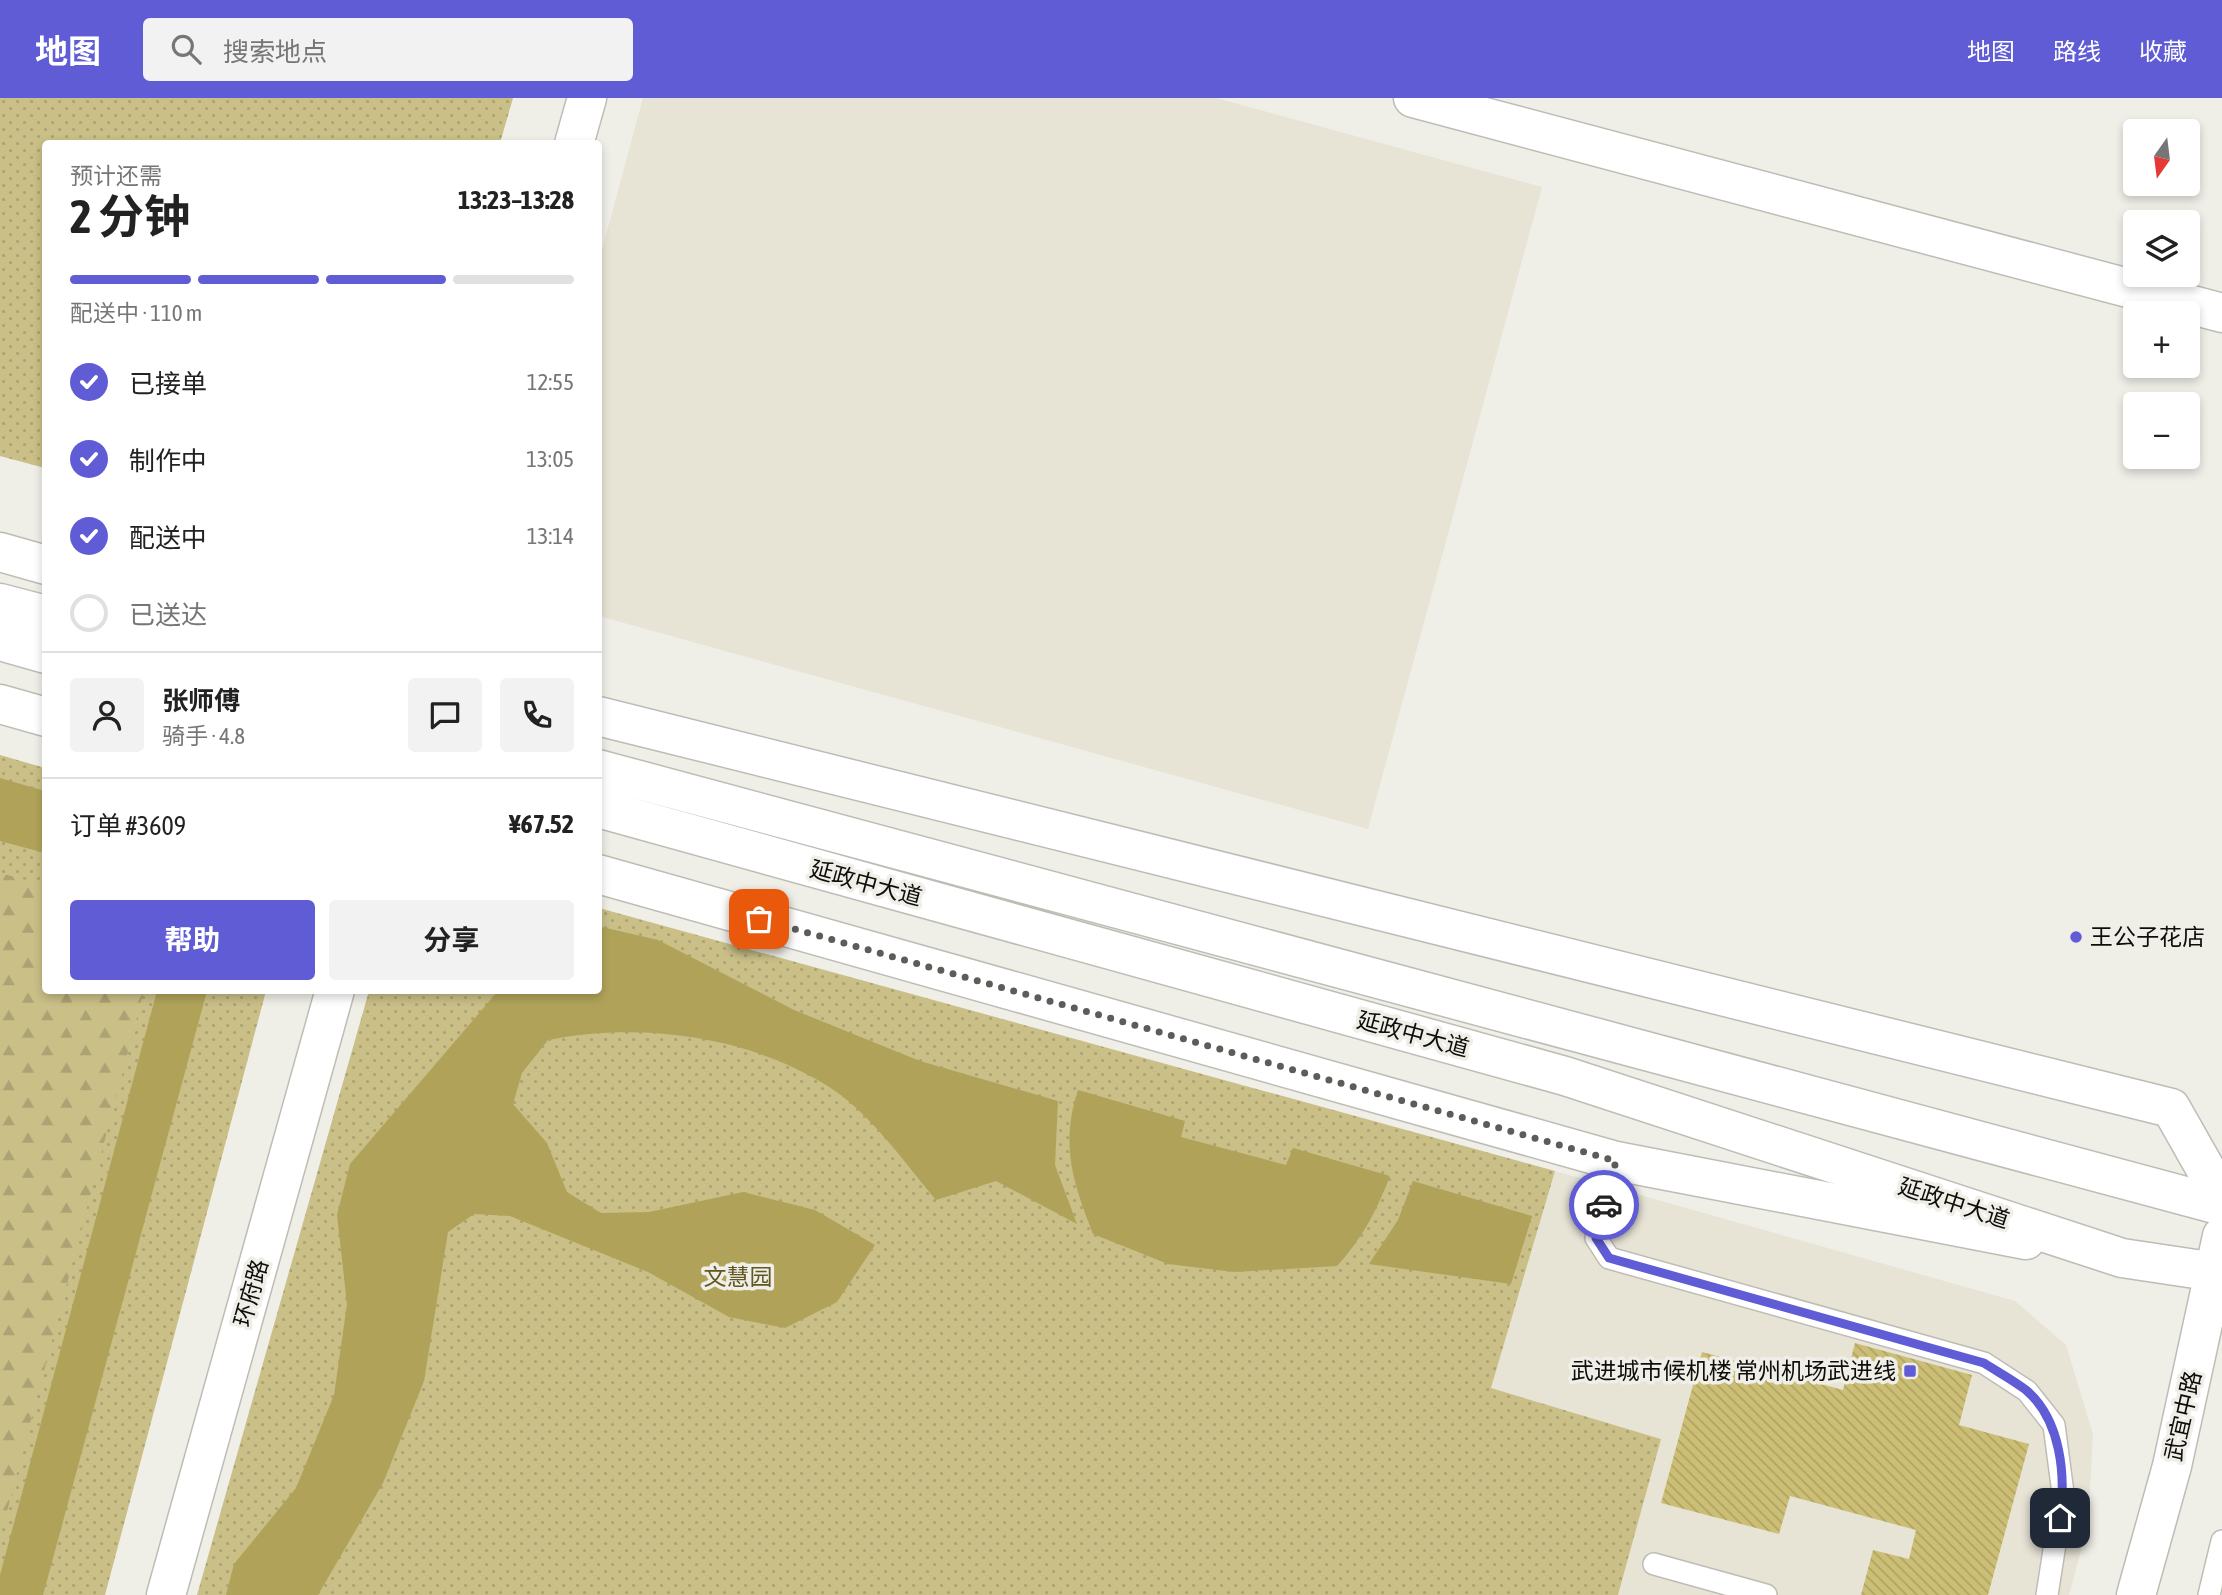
<!DOCTYPE html>
<html lang="zh">
<meta charset="utf-8">
<style>
body{margin:0;font-family:"Asap Condensed","Noto Sans SC",sans-serif;background:#f2f2f2;color:#222;height:100vh;display:flex;flex-direction:column;font-size:26px;white-space:nowrap}
*{box-sizing:border-box;margin:0}
p{font-size:23px;color:#767676}
.icon{flex:none;width:38px;height:38px;fill:none;stroke:currentColor;stroke-width:2;stroke-linecap:round;stroke-linejoin:round}
.map{position:relative;flex:1;overflow:hidden}
.panel{position:absolute;left:42px;top:42px;width:560px;height:854px;display:flex;flex-direction:column;background:#fff;border-radius:7px;box-shadow:0 4px 10px #0003}
.panel>*{flex:none}
.needle{width:46px;rotate:194deg}
.fabs{position:absolute;left:2123px;top:21px;display:grid;gap:14px}
.fabs a{display:grid;place-items:center;width:77px;height:77px;border-radius:7px;background:#fff;box-shadow:0 4px 10px #0003;font-size:35px}
.pin{position:absolute;display:grid;place-items:center;width:60px;height:60px;color:#fff;margin:-30px;border-radius:14px;box-shadow:0 4px 10px #0006}
.courier{position:absolute;display:grid;place-items:center;width:70px;height:70px;margin:-35px;border:5px solid #5f5cd5;border-radius:50%;background:#fff;color:#222;box-shadow:0 2px 9px #0007}
.overview em{font-style:normal;font-weight:700}
.overview div{display:flex;flex-direction:column-reverse}
.overview{display:flex;align-items:center;justify-content:space-between;height:119px;padding:0 28px}
h1{font-size:46px;font-weight:700;line-height:52px}
.bar{display:grid;grid-template-columns:repeat(4,1fr);gap:10px 7px;align-content:center;height:84px;padding:0 28px}
.bar i{height:9px;border-radius:5px;background:#e0e0e0}
.bar .on{background:#5f5cd5}
.bar p{grid-column:span 4}
.line{display:flex;align-items:center;gap:18px;padding:0 28px;border-top:2px solid #e0e0e0}
.line div{flex:1}
.round{display:grid;place-items:center;flex:none;width:74px;height:74px;border-radius:7px;background:#f2f2f2}
ol{padding:0 28px;list-style:none}
li{display:flex;align-items:center;gap:21px;height:77px}
li p{margin-inline-start:auto}
li .icon{padding:7px;border-radius:50%;background:#5f5cd5;color:#fff;stroke-width:4}
li:last-child{color:#767676}
li i{width:38px;height:38px;border:4px solid #e0e0e0;border-radius:50%}
.primary-button{display:flex;gap:14px;margin-top:auto;padding:14px 28px}
.primary-button a{flex:1;height:80px;border-radius:7px;background:#5f5cd5;color:#fff;font-size:28px;font-weight:700;line-height:80px;text-align:center}
.primary-button a+a{background:#f2f2f2;color:#222}
header{display:flex;align-items:center;gap:42px;box-sizing:border-box;height:98px;padding:0 35px;background:#5f5cd5;color:#fff}
header strong{font-size:33px}
nav{display:flex;gap:38px;margin-inline-start:auto;font-size:24px}
.search{width:490px;height:63px;background:#f2f2f2;display:flex;align-items:center;gap:18px;box-sizing:border-box;padding:0 24px;border-radius:7px;color:#767676;font-size:26px}
.map>svg:first-child{display:block}
.built{fill:#e7e4d6}
.grass{fill:url(#grass-dots)}
.forest{fill:url(#forest-firs)}
.water{fill:#b0a359}
.building{fill:url(#building-back-hatch)}
.lines{fill:none;stroke-linecap:round;stroke-linejoin:round}
.service-casing{stroke:#bebcb5;stroke-width:24}
.minor-casing{stroke:#bebcb5;stroke-width:41}
.tertiary-casing{stroke:#bebcb5;stroke-width:41}
.primary-casing{stroke:#bebcb5;stroke-width:41}
.service{stroke:#fff;stroke-width:21}
.minor{stroke:#fff;stroke-width:38}
.tertiary{stroke:#fff;stroke-width:38}
.primary{stroke:#fff;stroke-width:38}
.done{stroke:#5c5c58;stroke-width:7;stroke-dasharray:0 12.6}
.route{stroke:#5f5cd5;stroke-width:9}
.poi-dot{fill:#5f5cd5;stroke:#efeee7;stroke-width:2.5}
.labels{text-anchor:middle;stroke-width:7;stroke-linejoin:round;paint-order:stroke}
.street-label{font-size:23px;fill:#0d0d0b;stroke:#efeee7}
.poi-label{font-size:23px;fill:#0d0d0b;stroke:#efeee7;text-anchor:start}
.park-label{font-size:23px;fill:#615720;stroke:#efeee7}
</style>
<header>
<strong>地图</strong>
<div class="search"><svg class="icon" aria-label="search" viewBox="0 0 24 24"><circle cx="10" cy="10" r="6"/><path d="M15 15l6 6"/></svg>搜索地点</div>
<nav><a>地图</a><a>路线</a><a>收藏</a></nav>
</header>
<div class="map">
<svg width="2222" height="1497" viewBox="0 0 2222 1497">
<defs>
<pattern id="grass-dots" width="8" height="8" patternUnits="userSpaceOnUse" patternTransform="scale(1.75)"><rect width="8" height="8" fill="#c9bf87"/><path d="M2 2h.1M6 6h.1" fill="none" stroke="#aba373" stroke-width="1.8" stroke-linecap="round"/></pattern>
<pattern id="forest-firs" width="22" height="20" patternUnits="userSpaceOnUse" patternTransform="scale(1.75)"><rect width="22" height="20" fill="#c9bf87"/><path d="M5 1l3.5 6h-7zM16 11l3.5 6h-7z" fill="#aba373"/></pattern>
<pattern id="building-back-hatch" width="6" height="6" patternUnits="userSpaceOnUse" patternTransform="scale(1.75)"><rect width="6" height="6" fill="#ccbf75"/><path d="M-1 5l2 2M0 0l6 6M5-1l2 2" fill="none" stroke="#aea364"/></pattern>
</defs>
<rect width="100%" height="100%" fill="#efeee7"/>
<path class="built" d="M 643,0 L 1216,0 L 1542,89 L 1368,731 L 599,518 L 599,163 Z
M 1555,1073 L 2015,1203 L 2066,1247 L 2093,1336 L 2088,1427 L 2069,1497 L 1618,1497 L 1661,1341 L 1491,1290 Z"/>
<path class="grass" d="M 0,0 L 513,0 L 500,45 L 46,46 L 45,370 L 0,358 Z
M 0,657 L 45,670 L 46,892 L 266,893 L 105,1497 L 0,1497 Z
M 599,810 L 1555,1073 L 1491,1290 L 1661,1341 L 1618,1497 L 197,1497 L 369,893 L 598,892 Z"/>
<path class="forest" d="M 0,775 L 45,787 L 46,892 L 144,893 L 0,1440 Z"/>
<path class="water" d="M 0,680 L 45,693 L 45,755 L 0,743 Z
M 602,829 L 658,842 L 794,912 L 920,963 L 1058,1003 L 1055,1067 L 1077,1126 L 996,1083 L 936,1102 C 904,1064 869,1013 826,987 C 745,937 639,924 548,942 L 522,975 L 513,1006 L 547,1045 L 567,1094 L 601,1115 L 649,1114 L 743,1094 L 815,1112 L 875,1147 L 837,1204 L 785,1230 L 729,1219 L 648,1174 L 510,1118 L 474,1116 L 448,1134 L 424,1283 L 383,1385 L 318,1497 L 226,1497 L 234,1466 L 296,1390 L 334,1297 L 347,1206 L 337,1117 L 350,1066 L 498,893 L 598,892 L 599,830 Z
M 157,893 L 207,893 L 43,1497 L 0,1497 L 0,1477 Z
M 1078,992 L 1185,1023 L 1181,1039 L 1286,1067 L 1293,1050 L 1390,1078 C 1377,1112 1362,1141 1337,1168 L 1234,1174 L 1168,1166 L 1093,1136 C 1073,1084 1060,1047 1078,992 Z
M 1413,1083 L 1532,1118 L 1511,1186 L 1369,1166 L 1398,1122 Z"/>
<path class="building" d="M 1855,1245 L 1972,1277 L 1959,1327 L 2029,1346 L 1988,1497 L 1861,1497 L 1873,1452 L 1909,1461 L 1916,1432 L 1790,1398 L 1779,1436 L 1661,1405 L 1702,1254 L 1843,1292 Z"/>
<g class="lines">
<defs>
<path id="service" d="M 1616,1063 L 1596,1140 L 1609,1160 L 1984,1265 L 2027,1293 L 2054,1327 L 2063,1395 L 2047,1497
M 1654,1466 L 1766,1497
M 2209,1497 L 2222,1443"/>
<path id="minor" d="M 1413,0 L 2222,215"/>
<path id="tertiary" d="M 574,46 L 587,0
M 0,454 L 46,467
M 0,606 L 46,619
M 598,618 L 2171,1010 L 2222,1100
M 598,776 L 1616,1063 L 2026,1142
M 166,1497 L 335,892"/>
<path id="primary" d="M 0,505 L 46,517
M 0,543 L 46,556
M 598,671 L 2222,1108
M 598,710 L 1565,978 L 2122,1160 L 2222,1175
M 2136,1497 L 2172,1368 L 2222,1138"/>
</defs>
<use href="#service" class="service-casing"/>
<use href="#minor" class="minor-casing"/>
<use href="#tertiary" class="tertiary-casing"/>
<use href="#primary" class="primary-casing"/>
<use href="#service" class="service"/>
<use href="#minor" class="minor"/>
<use href="#tertiary" class="tertiary"/>
<use href="#primary" class="primary"/>
</g>
<g class="lines">
<path class="done" d="M 759,821 L 1616,1063 L 1604,1107"/>
<path class="route" d="M 1604,1107 L 1596,1140 L 1609,1160 L 1984,1265 C 1998,1274 2013,1282 2026,1292 C 2061,1322 2066,1377 2060,1420"/>
</g>
<g class="poi-dot">
<circle cx="2076" cy="839" r="7"/>
<rect x="1903" y="1266" width="14" height="14" rx="3.5"/>
</g>
<g class="labels">
<g class="street-label">
<text transform="translate(866 785) rotate(15)" y="8">延政中大道</text>
<text transform="translate(1413 936) rotate(15)" y="8">延政中大道</text>
<text transform="translate(1954 1105) rotate(18)" y="8">延政中大道</text>
<text transform="translate(251 1195) rotate(-74)" y="8">环府路</text>
<text transform="translate(2183 1318) rotate(-77)" y="8">武宜中路</text>
</g>
<g class="poi-label">
<text x="2090" y="847">王公子花店</text>
<text x="1896" y="1281" text-anchor="end">武进城市候机楼 常州机场武进线</text>
</g>
<g class="park-label">
<text x="738" y="1187">文慧园</text>
</g>
</g>
</svg>
<div class="fabs">
<a><svg class="needle" viewBox="-14 -14 28 28"><path d="M0-13l5 13h-10z" fill="#e53935"/><path d="M0 13l5-13h-10z" fill="#767676"/></svg></a>
<a><svg class="icon" aria-label="layers" viewBox="0 0 24 24"><path d="M12 4l9 5-9 5-9-5zM3 14l9 5 9-5"/></svg></a>
<a>+</a>
<a>−</a>
</div>
<div class="pin" style="left:759px;top:821px;background:#ea580c"><svg class="icon" aria-label="bag" viewBox="0 0 24 24"><path d="M5 8h14l-1 12H6zM9 8a3 3 0 0 1 6 0"/></svg></div>
<div class="pin" style="left:2060px;top:1420px;background:#1f2937"><svg class="icon" aria-label="home" viewBox="0 0 24 24"><path d="M3 11l9-7 9 7M6 9v11h12V9"/></svg></div>
<div class="courier" style="left:1604px;top:1107px"><svg class="icon" aria-label="car" viewBox="0 0 24 24"><path d="M5 17H2v-5l4-1 3-4h7l3 4 3 1v5h-3M9 17h6M6 11h13"/><circle cx="7" cy="17" r="2"/><circle cx="17" cy="17" r="2"/></svg></div>
<section class="panel">
<div class="overview"><div><h1>2 分钟</h1><p>预计还需</p></div><em>13:23–13:28</em></div>
<div class="bar"><i class="on"></i><i class="on"></i><i class="on"></i><i></i><p>配送中 · 110 m</p></div>
<ol>
<li><svg class="icon" aria-label="check" viewBox="0 0 24 24"><path d="M5 12l5 5 9-10"/></svg>已接单<p>12:55</p></li>
<li><svg class="icon" aria-label="check" viewBox="0 0 24 24"><path d="M5 12l5 5 9-10"/></svg>制作中<p>13:05</p></li>
<li><svg class="icon" aria-label="check" viewBox="0 0 24 24"><path d="M5 12l5 5 9-10"/></svg>配送中<p>13:14</p></li>
<li><i></i>已送达</li>
</ol>
<div class="line" style="height:126px"><a class="round"><svg class="icon" aria-label="person" viewBox="0 0 24 24"><circle cx="12" cy="8" r="4"/><path d="M4 21q1-7 8-7t8 7"/></svg></a><div><b>张师傅</b><p>骑手 · 4.8</p></div><a class="round"><svg class="icon" aria-label="chat" viewBox="0 0 24 24"><path d="M4 5h16v11H9l-5 4z"/></svg></a><a class="round"><svg class="icon" aria-label="phone" viewBox="0 0 24 24"><path d="M5 4h4l2 5-3 2q2 4 5 5l2-3 5 2v4C11 20 4 13 5 4z"/></svg></a></div>
<div class="line" style="height:91px"><div>订单 #3609</div><b>¥67.52</b></div>
<div class="primary-button"><a>帮助</a><a>分享</a></div>
</section>
</div>
